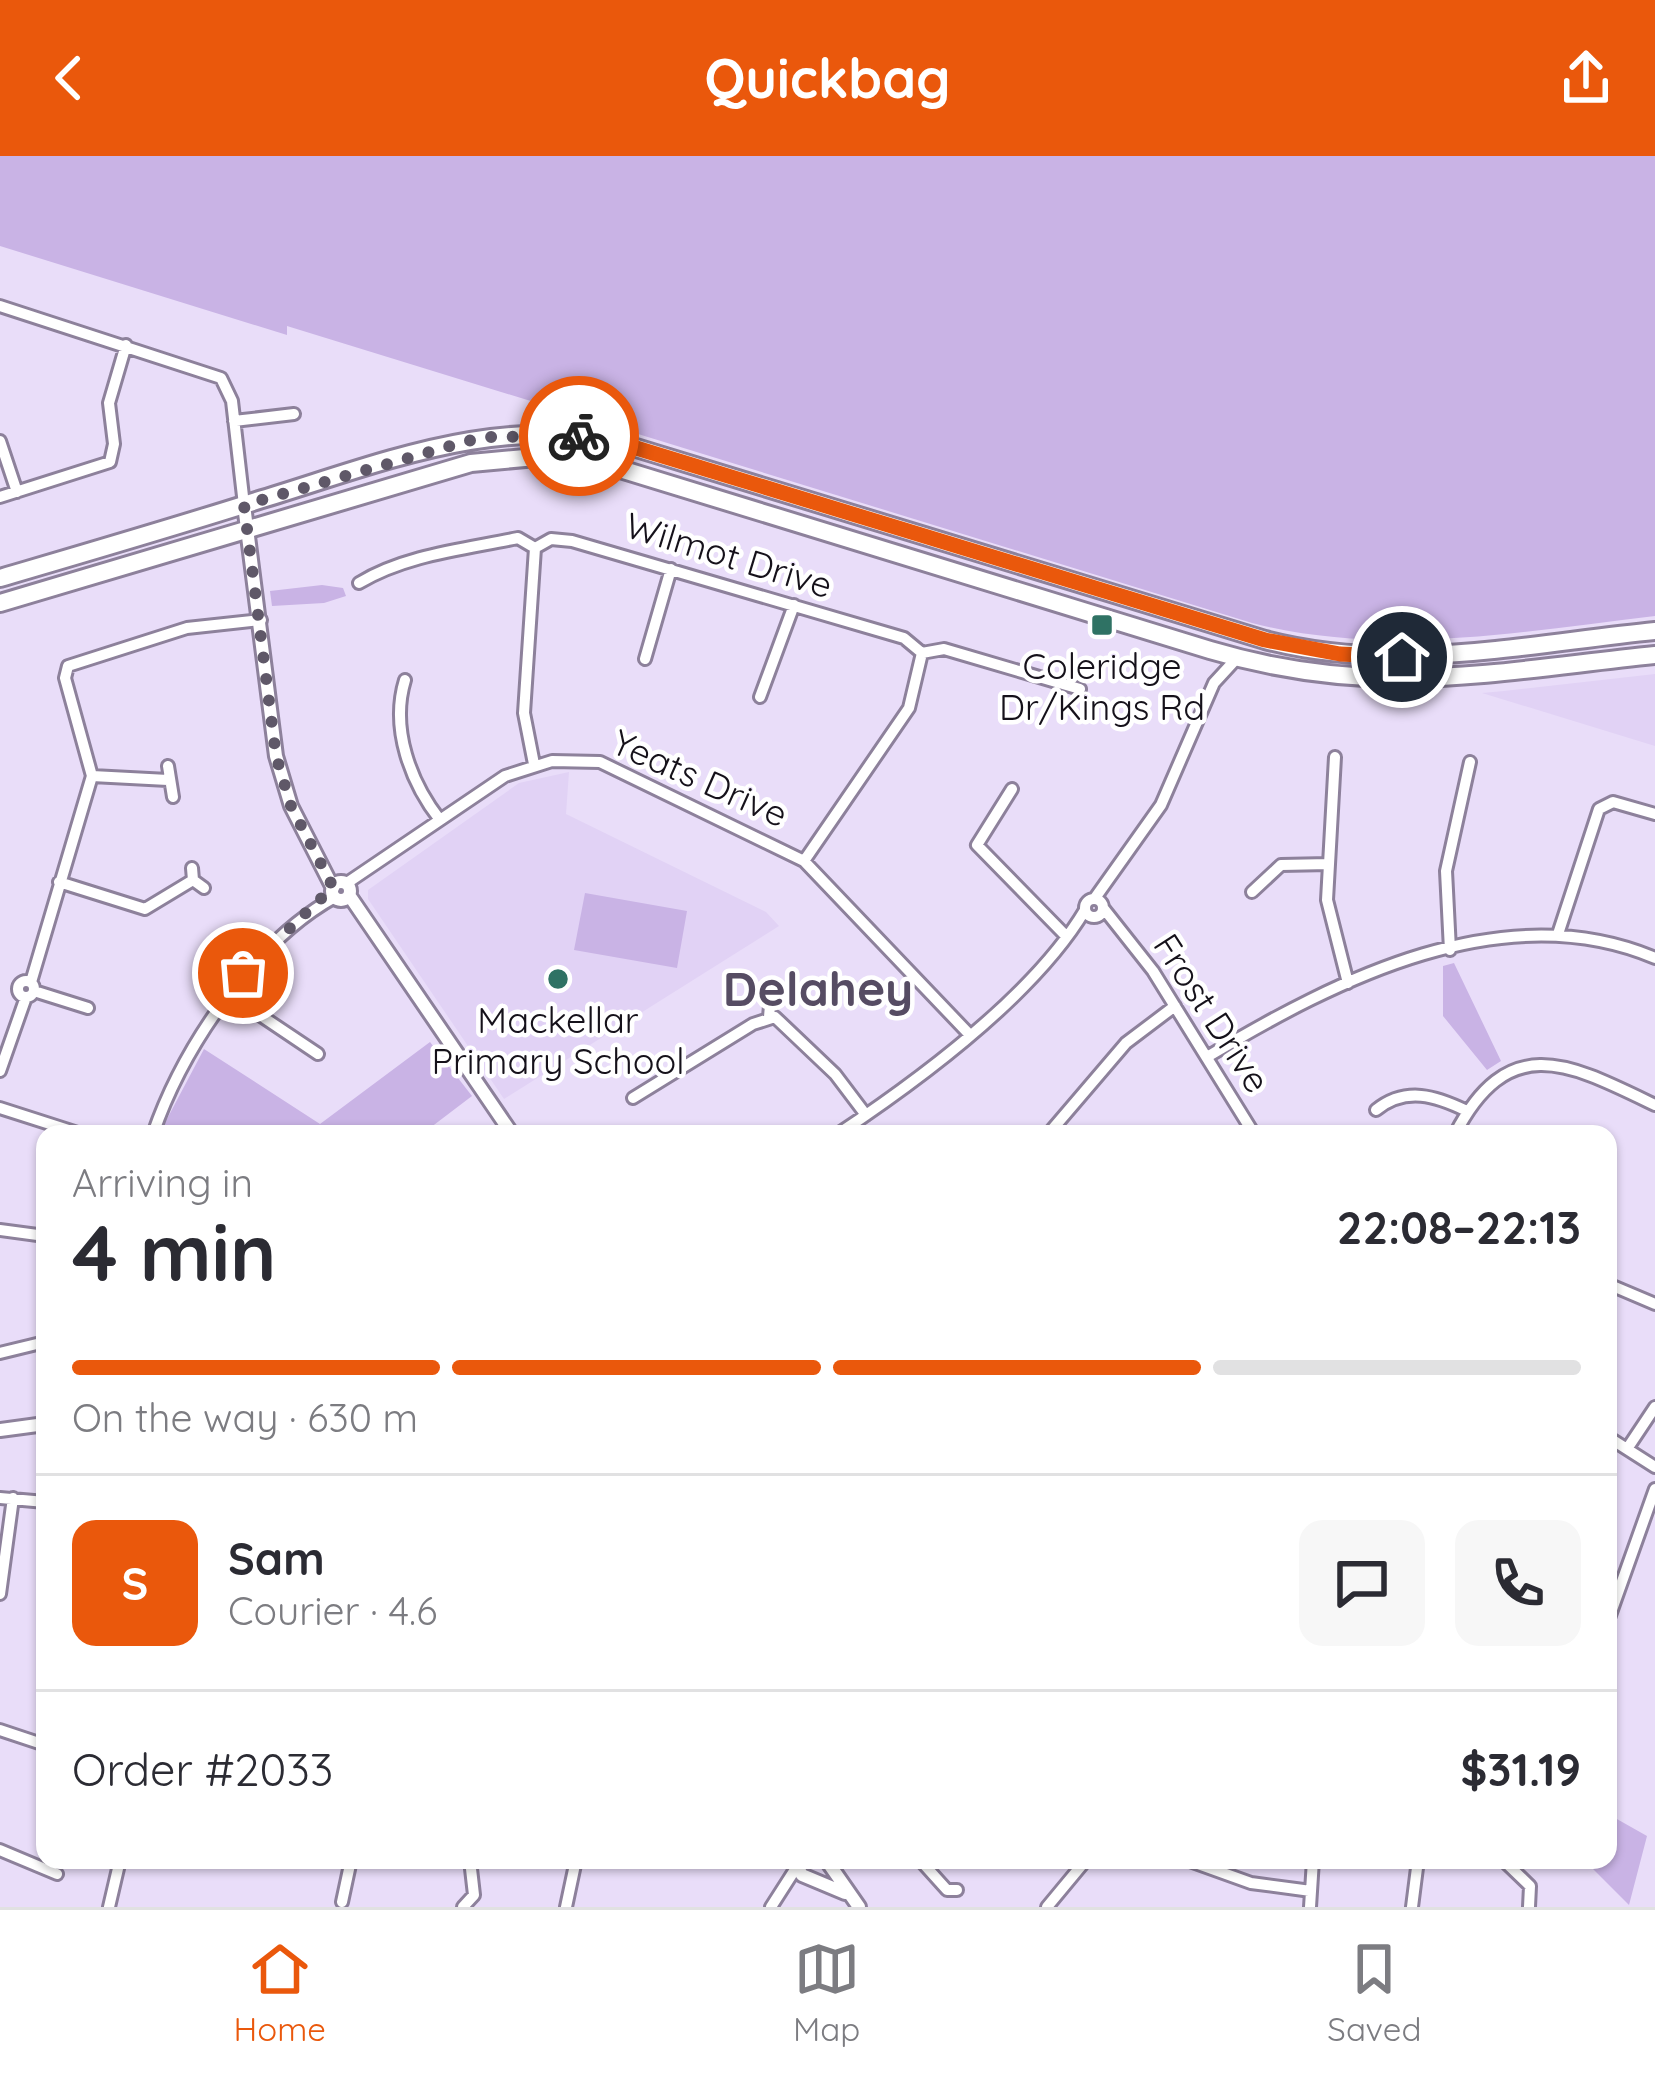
<!DOCTYPE html>
<meta charset="utf-8">
<style>
body{margin:0;font-family:Quicksand,sans-serif;background:#f7f7f7;color:#2b2b33;height:100vh;display:flex;flex-direction:column;font-size:45px;white-space:nowrap}
*{box-sizing:border-box;margin:0}
p{font-size:39px;color:#7c7c81}
.icon{flex:none;width:66px;height:66px;fill:none;stroke:currentColor;stroke-width:2;stroke-linecap:round;stroke-linejoin:round}
.map{position:relative;flex:1;overflow:hidden}
.panel{position:absolute;left:36px;top:969px;width:1581px;height:744px;display:flex;flex-direction:column;background:#fff;border-radius:24px;box-shadow:0 3px 9px #0004}
.panel>*{flex:none}
.pin{position:absolute;display:grid;place-items:center;width:102px;height:102px;color:#fff;margin:-51px;border:6px solid #fff;border-radius:50%;box-shadow:0 3px 12px #0007}
.courier{position:absolute;display:grid;place-items:center;width:120px;height:120px;margin:-60px;border:9px solid #ea580c;border-radius:50%;background:#fff;color:#222;box-shadow:0 3px 15px #0007}
.headline em{font-style:normal;font-weight:700}
.headline div{display:flex;flex-direction:column-reverse}
.headline{display:flex;align-items:center;justify-content:space-between;height:204px;padding:0 36px}
h1{font-size:78px;font-weight:700;line-height:90px}
.bar{display:grid;grid-template-columns:repeat(4,1fr);gap:18px 12px;align-content:center;height:144px;padding:0 36px}
.bar i{height:15px;border-radius:9px;background:#e1e1e2}
.bar .selected{background:#ea580c}
.bar p{grid-column:span 4}
.line{display:flex;align-items:center;gap:30px;padding:0 36px;border-top:3px solid #e1e1e2}
.line div{flex:1}
.round{display:grid;place-items:center;flex:none;width:126px;height:126px;border-radius:24px;background:#f7f7f7}
header{display:flex;justify-content:space-between;align-items:center;height:156px;padding:0 36px;background:#ea580c;color:#fff;font-size:54px;font-weight:700}
.menu{display:flex;justify-content:space-around;align-items:center;height:168px;border-top:3px solid #e1e1e2;background:#fff;font-size:33px;color:#7c7c81}
.menu a{display:grid;justify-items:center;gap:6px}
.menu .selected{color:#ea580c}
.map>svg:first-child{display:block}
.built{fill:#e1d2f5}
.green{fill:#c9b3e5}
.lines{fill:none;stroke-linecap:round;stroke-linejoin:round}
.minor-casing{stroke:#8d819b;stroke-width:16}
.tertiary-casing{stroke:#8d819b;stroke-width:18}
.primary-casing{stroke:#8d819b;stroke-width:22}
.minor{stroke:#fff;stroke-width:10}
.tertiary{stroke:#fff;stroke-width:12}
.primary{stroke:#fff;stroke-width:16}
.done{stroke:#5f5868;stroke-width:12;stroke-dasharray:0 21.6}
.route{stroke:#ea580c;stroke-width:15}
.poi-dot{fill:#2f7264;stroke:#fff;stroke-width:4.5}
.labels{text-anchor:middle;stroke-width:9;stroke-linejoin:round;paint-order:stroke}
.street-label{font-size:36px;fill:#15111a;stroke:#fff}
.poi-label{font-size:36px;fill:#15111a;stroke:#fff}
.district-label{font-size:48px;font-weight:bold;fill:#564c63;stroke:#fff}
</style>
<header><svg class="icon" aria-label="back" viewBox="0 0 24 24"><path d="M15 5l-7 7 7 7"/></svg>Quickbag<svg class="icon" aria-label="share" viewBox="0 0 24 24"><path d="M12 15V3M7 8l5-5 5 5M5 13v7h14v-7"/></svg></header>
<div class="map">
<svg width="1655" height="1751" viewBox="0 0 1655 1751">
<rect width="100%" height="100%" fill="#e9ddf9"/>
<path class="built" d="M 1655,518 L 1655,590 L 1482,537 L 1504,535 Z
M 569,616 L 566,658 L 766,756 L 779,770 L 504,943 L 368,743 L 368,734 L 519,627 Z"/>
<path class="green" d="M 0,0 L 1655,0 L 1655,460 C 1519,476 1386,501 1252,467 L 287,170 L 287,179 L 0,90 Z
M 322,429 L 343,432 L 346,440 L 324,447 L 272,450 L 270,435 Z
M 585,737 L 687,755 L 677,812 L 574,794 Z
M 1454,807 L 1501,905 L 1487,914 L 1443,860 L 1443,810 Z
M 430,886 L 472,940 L 422,978 L 159,978 L 204,893 L 320,968 Z
M 1608,1658 L 1647,1680 L 1629,1749 L 1584,1704 L 1608,1704 Z"/>
<g class="lines">
<defs>
<path id="minor" d="M 0,150 L 221,222 L 232,245 L 244,349
M 234,265 L 294,258
M 0,285 L 17,336
M 0,341 L 110,306 L 114,288 L 109,247 L 126,189
M 359,427 C 405,399 465,393 518,382 L 535,392 L 551,383 L 572,385 L 904,482 L 922,497 L 944,493 L 1080,533
M 645,503 L 671,413
M 405,524 C 390,573 411,627 440,664
M 760,541 L 794,449
M 1335,601 L 1327,744 L 1348,827
M 534,608 L 524,557 L 535,392
M 168,610 L 173,641
M 92,620 L 168,624
M 1012,633 L 977,689 L 1066,780
M 804,705 L 909,552 L 922,497
M 192,712 L 193,724 L 204,732
M 59,726 L 145,753 L 193,724
M 347,727 L 505,620 L 552,605 L 600,606 L 804,705 L 969,878
M 1252,736 L 1281,709 L 1329,708
M 1095,742 L 1161,649 L 1214,527 L 1237,502
M1085 752a9 9 0 1 1 18 0a9 9 0 1 1-18 0Z
M 1104,753 L 1153,815 L 1254,978
M 1558,778 L 1599,653 L 1613,646 L 1655,658
M 1450,794 L 1446,715 L 1470,606
M18 833a8 8 0 1 1 16 0a8 8 0 1 1-16 0Z
M 31,826 L 92,620 L 65,522 L 68,510 L 187,472 L 261,464
M 34,835 L 88,852
M 230,839 L 318,898
M 769,861 L 771,838
M 1207,901 C 1337,823 1504,738 1655,802
M 0,915 L 26,841
M 633,942 L 753,868 L 775,861 L 835,918 L 866,959
M 0,952 L 81,978
M 1376,954 C 1406,930 1436,940 1467,955
M 1050,976 L 1126,887 L 1175,850
M 153,978 C 183,891 254,786 335,741
M 838,978 C 919,924 1035,838 1085,754
M 1455,978 C 1509,874 1570,908 1655,949
M 0,1074 L 45,1080
M 1608,1128 L 1655,1148
M 0,1197 L 45,1186
M 1608,1281 L 1655,1311
M 1627,1293 L 1655,1251
M 0,1342 L 45,1346
M 0,1438 L 13,1342
M 1609,1462 L 1655,1333
M 0,1574 L 45,1589
M 0,1694 L 57,1718
M 920,1704 L 947,1734 L 957,1734
M 1187,1704 L 1251,1727 L 1311,1735
M 1503,1704 L 1530,1730 L 1529,1751
M 342,1746 L 351,1704
M 109,1751 L 120,1704
M 463,1751 L 474,1739 L 470,1704
M 566,1751 L 576,1704
M 771,1751 L 796,1712
M 1047,1751 L 1086,1704
M 1310,1751 L 1313,1704
M 1412,1751 L 1418,1704"/>
<path id="tertiary" d="M 244,349 L 276,600 L 291,650 L 333,732
M332 735a9 9 0 1 1 18 0a9 9 0 1 1-18 0Z
M 349,739 L 512,978
M 0,1274 L 45,1268
M 794,1704 L 802,1719 L 845,1737
M 827,1705 L 859,1751"/>
<path id="primary" d="M 0,422 C 85,397 171,372 256,345 C 379,308 504,254 633,291 L 1265,484 C 1394,518 1525,488 1655,475
M 0,447 L 471,307 L 536,301 L 617,312 L 1210,494 C 1375,543 1490,516 1655,499"/>
</defs>
<use href="#minor" class="minor-casing"/>
<use href="#tertiary" class="tertiary-casing"/>
<use href="#primary" class="primary-casing"/>
<use href="#minor" class="minor"/>
<use href="#tertiary" class="tertiary"/>
<use href="#primary" class="primary"/>
</g>
<g class="lines">
<path class="done" d="M 243,817 L 333,731 L 291,650 L 276,600 L 244,349 L 482,281 L 579,280"/>
<path class="route" d="M 579,280 L 633,291 L 1265,484 L 1340,498 L 1402,501"/>
</g>
<g class="poi-dot">
<rect x="1090" y="457" width="24" height="24" rx="6"/>
<circle cx="558" cy="823" r="12"/>
</g>
<g class="labels">
<g class="street-label">
<text transform="translate(729 399) rotate(17)" y="13">Wilmot Drive</text>
<text transform="translate(700 622) rotate(24)" y="13">Yeats Drive</text>
<text transform="translate(1212 857) rotate(57)" y="13">Frost Drive</text>
</g>
<g class="poi-label">
<text x="1102" y="523">Coleridge<tspan x="1102" dy="41">Dr/Kings Rd</tspan></text>
<text x="558" y="877">Mackellar<tspan x="558" dy="41">Primary School</tspan></text>
</g>
<g class="district-label">
<text x="818" y="850">Delahey</text>
</g>
</g>
</svg>
<div class="pin" style="left:243px;top:817px;background:#ea580c"><svg class="icon" aria-label="bag" viewBox="0 0 24 24"><path d="M5 8h14l-1 12H6zM9 8a3 3 0 0 1 6 0"/></svg></div>
<div class="pin" style="left:1402px;top:501px;background:#1f2937"><svg class="icon" aria-label="home" viewBox="0 0 24 24"><path d="M3 11l9-7 9 7M6 9v11h12V9"/></svg></div>
<div class="courier" style="left:579px;top:280px"><svg class="icon" aria-label="bike" viewBox="0 0 24 24"><circle cx="6" cy="16" r="4"/><circle cx="18" cy="16" r="4"/><path d="M6 16l4-8h5l3 8M10 8l3 8H6M13 5h3"/></svg></div>
<section class="panel">
<div class="headline"><div><h1>4 min</h1><p>Arriving in</p></div><em>22:08–22:13</em></div>
<div class="bar"><i class="selected"></i><i class="selected"></i><i class="selected"></i><i></i><p>On the way · 630 m</p></div>
<div class="line" style="height:216px"><b class="round" style="background:#ea580c;color:#fff">S</b><div><b>Sam</b><p>Courier · 4.6</p></div><a class="round"><svg class="icon" aria-label="chat" viewBox="0 0 24 24"><path d="M4 5h16v11H9l-5 4z"/></svg></a><a class="round"><svg class="icon" aria-label="phone" viewBox="0 0 24 24"><path d="M5 4h4l2 5-3 2q2 4 5 5l2-3 5 2v4C11 20 4 13 5 4z"/></svg></a></div>
<div class="line" style="height:156px"><div>Order #2033</div><b>$31.19</b></div>
</section>
</div>
<nav class="menu">
<a class="selected"><svg class="icon" aria-label="home" viewBox="0 0 24 24"><path d="M3 11l9-7 9 7M6 9v11h12V9"/></svg>Home</a>
<a><svg class="icon" aria-label="map" viewBox="0 0 24 24"><path d="M3 6l6-2 6 2 6-2v14l-6 2-6-2-6 2zM9 4v14M15 6v14"/></svg>Map</a>
<a><svg class="icon" aria-label="saved" viewBox="0 0 24 24"><path d="M7 4h10v16l-5-4-5 4z"/></svg>Saved</a>
</nav>
